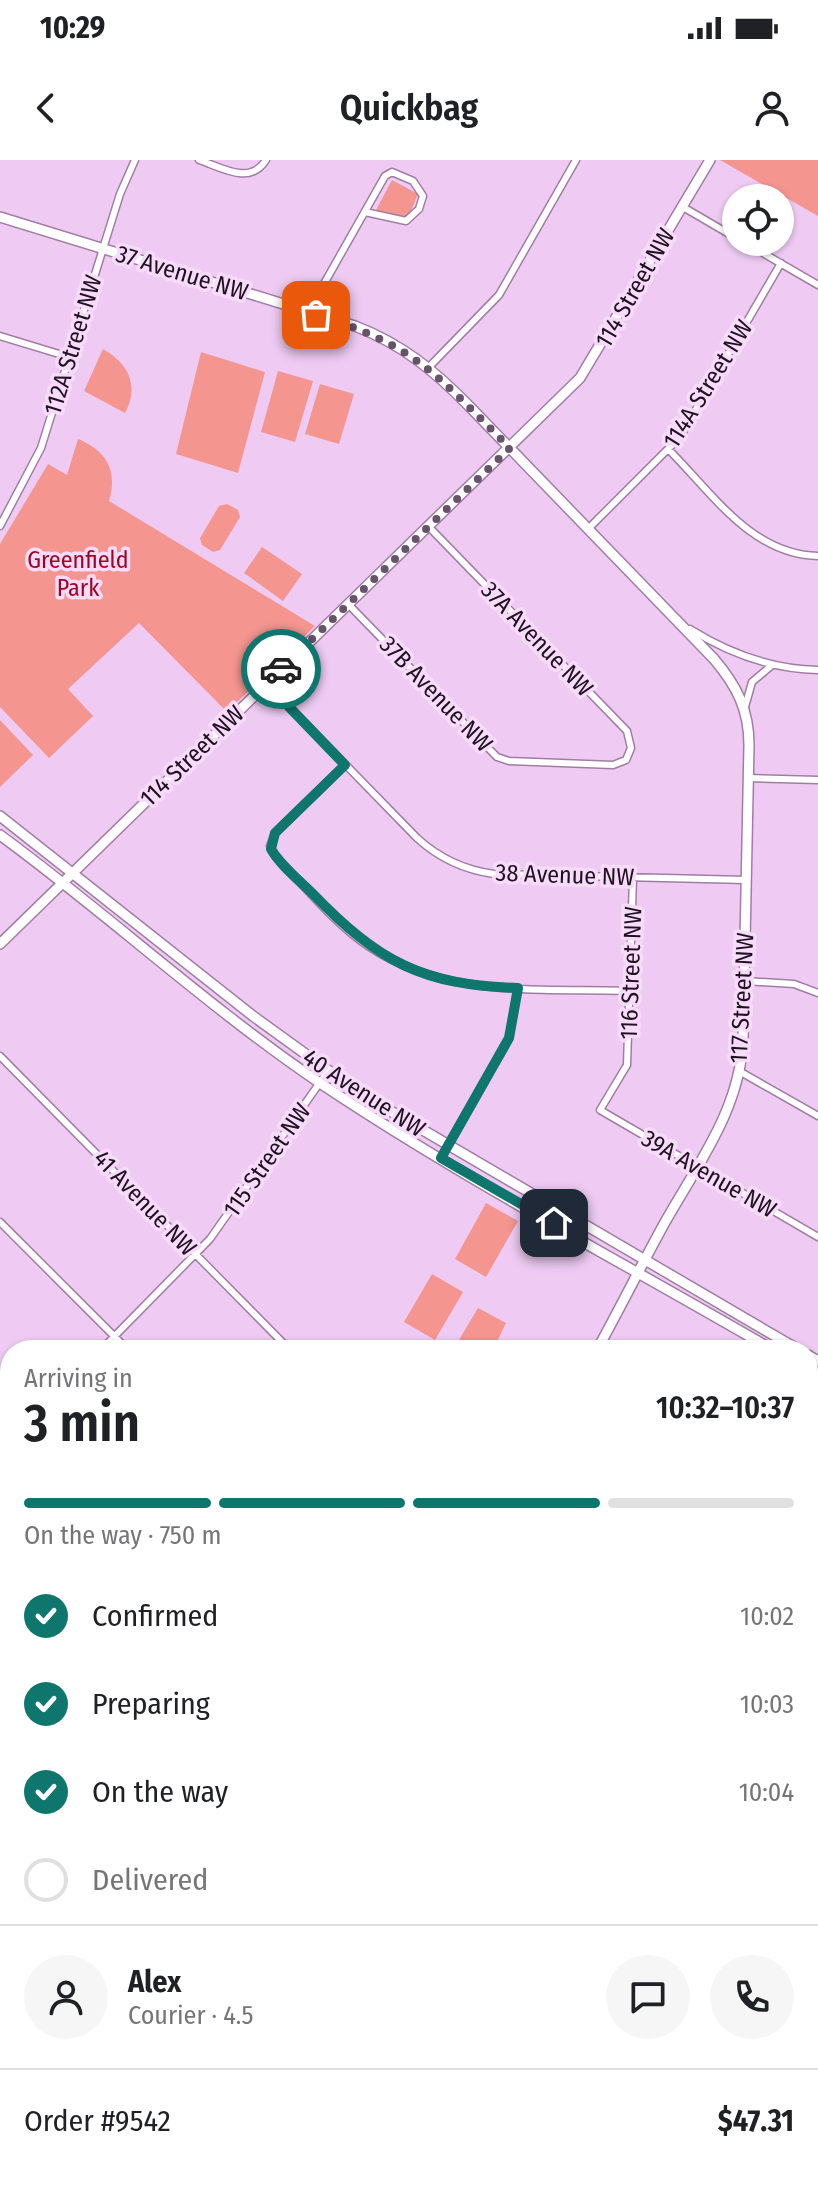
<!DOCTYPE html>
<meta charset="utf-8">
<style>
body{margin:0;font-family:"Fira Sans Condensed",sans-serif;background:#f6f6f6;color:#202124;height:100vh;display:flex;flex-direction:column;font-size:30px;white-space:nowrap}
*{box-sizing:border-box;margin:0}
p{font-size:26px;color:#757577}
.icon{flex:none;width:44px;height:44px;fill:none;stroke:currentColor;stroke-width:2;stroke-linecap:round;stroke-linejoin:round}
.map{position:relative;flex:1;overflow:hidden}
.sheet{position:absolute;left:0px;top:1180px;width:818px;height:850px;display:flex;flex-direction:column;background:#fff;border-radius:32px 32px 0 0;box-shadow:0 2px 6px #0004}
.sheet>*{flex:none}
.buttons{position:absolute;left:722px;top:24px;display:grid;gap:16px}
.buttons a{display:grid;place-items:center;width:72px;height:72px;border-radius:50%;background:#fff;box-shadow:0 2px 6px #0004;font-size:40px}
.pin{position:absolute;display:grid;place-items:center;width:68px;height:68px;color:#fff;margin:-34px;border-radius:16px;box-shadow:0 4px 12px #0006}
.courier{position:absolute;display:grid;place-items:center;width:80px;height:80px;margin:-40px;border:6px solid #0f766e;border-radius:50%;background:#fff;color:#222;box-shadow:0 2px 10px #0007}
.overview em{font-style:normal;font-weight:600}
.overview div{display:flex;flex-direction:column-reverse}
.overview{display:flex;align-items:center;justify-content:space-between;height:136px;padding:0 24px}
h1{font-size:52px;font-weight:600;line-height:60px}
.bar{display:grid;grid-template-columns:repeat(4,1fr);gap:12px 8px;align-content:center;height:96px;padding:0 24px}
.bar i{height:10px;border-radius:6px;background:#e0e0e0}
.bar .active{background:#0f766e}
.bar p{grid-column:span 4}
.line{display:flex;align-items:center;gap:20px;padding:0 24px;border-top:2px solid #e0e0e0}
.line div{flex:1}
.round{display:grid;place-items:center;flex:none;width:84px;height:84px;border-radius:42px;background:#f6f6f6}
ol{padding:0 24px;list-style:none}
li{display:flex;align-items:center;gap:24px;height:88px}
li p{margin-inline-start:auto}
li .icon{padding:8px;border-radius:50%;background:#0f766e;color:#fff;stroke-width:4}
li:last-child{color:#757577}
li i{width:44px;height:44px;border:4px solid #e0e0e0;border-radius:50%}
.status{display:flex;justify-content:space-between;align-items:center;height:56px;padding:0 40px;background:#fff;direction:ltr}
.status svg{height:22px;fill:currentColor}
header{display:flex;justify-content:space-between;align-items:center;height:104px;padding:0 24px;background:#fff;font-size:36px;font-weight:600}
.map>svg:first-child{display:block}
.green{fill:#f49590}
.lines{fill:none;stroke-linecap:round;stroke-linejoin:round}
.street-casing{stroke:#a07ea4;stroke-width:9}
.secondary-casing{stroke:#a07ea4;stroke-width:12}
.highway-casing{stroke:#ae8017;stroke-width:15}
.street{stroke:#fff;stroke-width:6}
.secondary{stroke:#fff;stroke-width:9}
.highway{stroke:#fcbb12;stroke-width:12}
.done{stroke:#67536a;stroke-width:8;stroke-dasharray:0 14.4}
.route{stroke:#0f766e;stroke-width:10}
.labels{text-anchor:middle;stroke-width:7;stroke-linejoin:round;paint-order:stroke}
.street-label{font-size:24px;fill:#1e1220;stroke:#f8dbfb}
.park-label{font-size:24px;fill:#9e041f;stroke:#f8dbfb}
</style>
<div class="status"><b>10:29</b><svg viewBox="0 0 49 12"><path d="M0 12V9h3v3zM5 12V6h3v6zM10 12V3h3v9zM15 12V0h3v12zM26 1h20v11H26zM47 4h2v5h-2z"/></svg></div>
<header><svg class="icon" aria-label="back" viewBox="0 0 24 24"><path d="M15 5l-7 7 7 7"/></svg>Quickbag<svg class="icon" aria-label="person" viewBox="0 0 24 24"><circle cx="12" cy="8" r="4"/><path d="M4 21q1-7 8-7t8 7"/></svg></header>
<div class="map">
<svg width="818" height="2029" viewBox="0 0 818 2029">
<rect width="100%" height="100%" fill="#efcbf3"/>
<path class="green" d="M 720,0 L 818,0 L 818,56 Z
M 392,20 L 418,34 L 409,56 L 398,58 L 376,50 Z
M 103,189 C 128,203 140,226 125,253 L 84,231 Z
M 201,192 L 265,212 L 238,313 L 176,294 Z
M 278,211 L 313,221 L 295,282 L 261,272 Z
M 320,224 L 354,234 L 339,284 L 305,274 Z
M 78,279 C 107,291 118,311 109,341 L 315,466 L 227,552 L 139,463 L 68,529 L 93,556 L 49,598 L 0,547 L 0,384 L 48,304 L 67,315 Z
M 227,344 L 238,350 L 240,357 L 220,390 L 213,392 L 202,385 L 200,378 L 219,346 Z
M 262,387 L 302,414 L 283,441 L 244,413 Z
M 0,560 L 33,595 L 0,627 Z
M 486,1043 L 518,1061 L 486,1117 L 455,1099 Z
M 432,1114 L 463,1132 L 435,1180 L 404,1162 Z
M 478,1148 L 506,1163 L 493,1190 L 453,1190 Z
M 808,1723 L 818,1745 L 818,1844 L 808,1833 Z"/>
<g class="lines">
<defs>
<path id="street" d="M 199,0 C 221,7 250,26 266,0
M 683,47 L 736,78
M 744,82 L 818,125
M 308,152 L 385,16 L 392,12 L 413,21 L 423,36 L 419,49 L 406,61 L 365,52
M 0,176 L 69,197
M 429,207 L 499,135 L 576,0
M 669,290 C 712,333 752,395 818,396
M 0,366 L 41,288 L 120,34 L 135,0
M 588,369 L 680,277 L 781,103
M 348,444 L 497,597 L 509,601 L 613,605 L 626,600 L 631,588 L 627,571 L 429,367
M 690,469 C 730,494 771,509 818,510
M 267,524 L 417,678 C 440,699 464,710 494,714 L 747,720
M 745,547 L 752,522 L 771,506
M 345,605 L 275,673 L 270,686 L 275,696 C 305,726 333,762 368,786 C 446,839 541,828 631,831
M 748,618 L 818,620
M 633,717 L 627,905 L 600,950 L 818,1077
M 745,821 L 794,824 L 818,833
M 0,896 L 290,1190
M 739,911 L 818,956
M 441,998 L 509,878 L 518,828
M 0,1062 L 128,1190
M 101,1190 L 210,1079 L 328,911
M 0,1279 L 10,1289
M 0,1295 L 10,1282
M 0,1497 L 10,1503
M 0,1628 L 10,1634
M 0,1844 L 10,1845
M 808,1850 L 818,1861
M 30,2029 L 35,2020
M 161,2029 L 166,2020"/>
<path id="secondary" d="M 0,57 L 355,166 C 402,184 435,211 470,247 L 714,499 C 737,526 749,550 749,585 L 743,880 C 740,950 697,1005 664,1064 C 641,1106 620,1148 597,1190
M 0,656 L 253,856 L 358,932 L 799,1190
M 0,675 C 109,755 208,847 320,923 C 465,1020 622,1102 773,1190
M 0,784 L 580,218 L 710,0
M 808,1195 L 818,1201
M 808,1210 L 818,1216
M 0,1223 L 10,1233
M 808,1354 L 818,1336
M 808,1381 L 818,1363
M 656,2029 L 661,2020"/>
<path id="highway" d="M 0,1726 L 10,1732
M 0,1743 L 10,1749
M 430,2020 L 440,2029
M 486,2020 L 501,2029
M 514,2020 L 530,2029
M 616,2020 L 632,2029
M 677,2020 L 679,2029"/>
</defs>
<use href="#street" class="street-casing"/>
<use href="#secondary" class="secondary-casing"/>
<use href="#highway" class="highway-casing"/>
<use href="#street" class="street"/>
<use href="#secondary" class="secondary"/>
<use href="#highway" class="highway"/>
</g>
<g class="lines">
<path class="done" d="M 281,509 L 510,288 C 438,217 417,185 316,155"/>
<path class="route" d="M 281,509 L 267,524 L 345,605 L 275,673 L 271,689 C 281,706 299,720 313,734 C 379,802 422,825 518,828 L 509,878 L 441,998 L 554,1063"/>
</g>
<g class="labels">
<g class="street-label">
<text transform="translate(182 113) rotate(17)" y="8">37 Avenue NW</text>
<text transform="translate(635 128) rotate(-60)" y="8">114 Street NW</text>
<text transform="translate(73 185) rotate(-73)" y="8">112A Street NW</text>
<text transform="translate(708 224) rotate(-58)" y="8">114A Street NW</text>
<text transform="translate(537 479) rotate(46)" y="8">37A Avenue NW</text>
<text transform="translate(436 534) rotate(46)" y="8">37B Avenue NW</text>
<text transform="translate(192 596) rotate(-44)" y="8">114 Street NW</text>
<text transform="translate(565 715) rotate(2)" y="8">38 Avenue NW</text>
<text transform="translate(631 813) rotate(-88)" y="8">116 Street NW</text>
<text transform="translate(742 838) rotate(-87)" y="8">117 Street NW</text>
<text transform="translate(364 933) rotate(33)" y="8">40 Avenue NW</text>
<text transform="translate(267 1000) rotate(-55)" y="8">115 Street NW</text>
<text transform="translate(709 1014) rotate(30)" y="8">39A Avenue NW</text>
<text transform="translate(145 1043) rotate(46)" y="8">41 Avenue NW</text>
</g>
<g class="park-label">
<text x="78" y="408">Greenfield<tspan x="78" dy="28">Park</tspan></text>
</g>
</g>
</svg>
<div class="buttons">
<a><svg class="icon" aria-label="locate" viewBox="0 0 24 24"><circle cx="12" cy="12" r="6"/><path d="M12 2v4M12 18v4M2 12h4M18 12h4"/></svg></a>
</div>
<div class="pin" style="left:316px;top:155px;background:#ea580c"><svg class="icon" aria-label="bag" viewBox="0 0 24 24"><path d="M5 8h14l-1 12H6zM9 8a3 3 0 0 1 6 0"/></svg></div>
<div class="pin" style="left:554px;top:1063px;background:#1f2937"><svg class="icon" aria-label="home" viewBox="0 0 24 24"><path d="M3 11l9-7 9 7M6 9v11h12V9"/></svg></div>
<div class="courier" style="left:281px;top:509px"><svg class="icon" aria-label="car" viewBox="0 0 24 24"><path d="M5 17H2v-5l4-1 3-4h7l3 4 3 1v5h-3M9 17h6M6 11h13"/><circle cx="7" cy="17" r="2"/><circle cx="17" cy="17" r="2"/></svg></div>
<section class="sheet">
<div class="overview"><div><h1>3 min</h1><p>Arriving in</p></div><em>10:32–10:37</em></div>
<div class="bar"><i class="active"></i><i class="active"></i><i class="active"></i><i></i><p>On the way · 750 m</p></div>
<ol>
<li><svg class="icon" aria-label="check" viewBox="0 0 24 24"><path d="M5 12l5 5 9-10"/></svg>Confirmed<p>10:02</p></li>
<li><svg class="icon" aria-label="check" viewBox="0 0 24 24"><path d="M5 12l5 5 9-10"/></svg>Preparing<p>10:03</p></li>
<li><svg class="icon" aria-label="check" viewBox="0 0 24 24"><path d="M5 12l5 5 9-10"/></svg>On the way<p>10:04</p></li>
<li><i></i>Delivered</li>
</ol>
<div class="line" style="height:144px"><a class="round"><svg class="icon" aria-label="person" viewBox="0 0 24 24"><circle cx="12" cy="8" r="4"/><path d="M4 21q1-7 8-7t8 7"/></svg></a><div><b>Alex</b><p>Courier · 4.5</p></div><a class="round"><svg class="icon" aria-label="chat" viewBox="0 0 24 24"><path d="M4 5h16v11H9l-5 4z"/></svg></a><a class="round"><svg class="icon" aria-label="phone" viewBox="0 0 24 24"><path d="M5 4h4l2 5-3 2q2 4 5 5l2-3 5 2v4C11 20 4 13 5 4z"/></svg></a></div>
<div class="line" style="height:104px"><div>Order #9542</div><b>$47.31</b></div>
</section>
</div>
